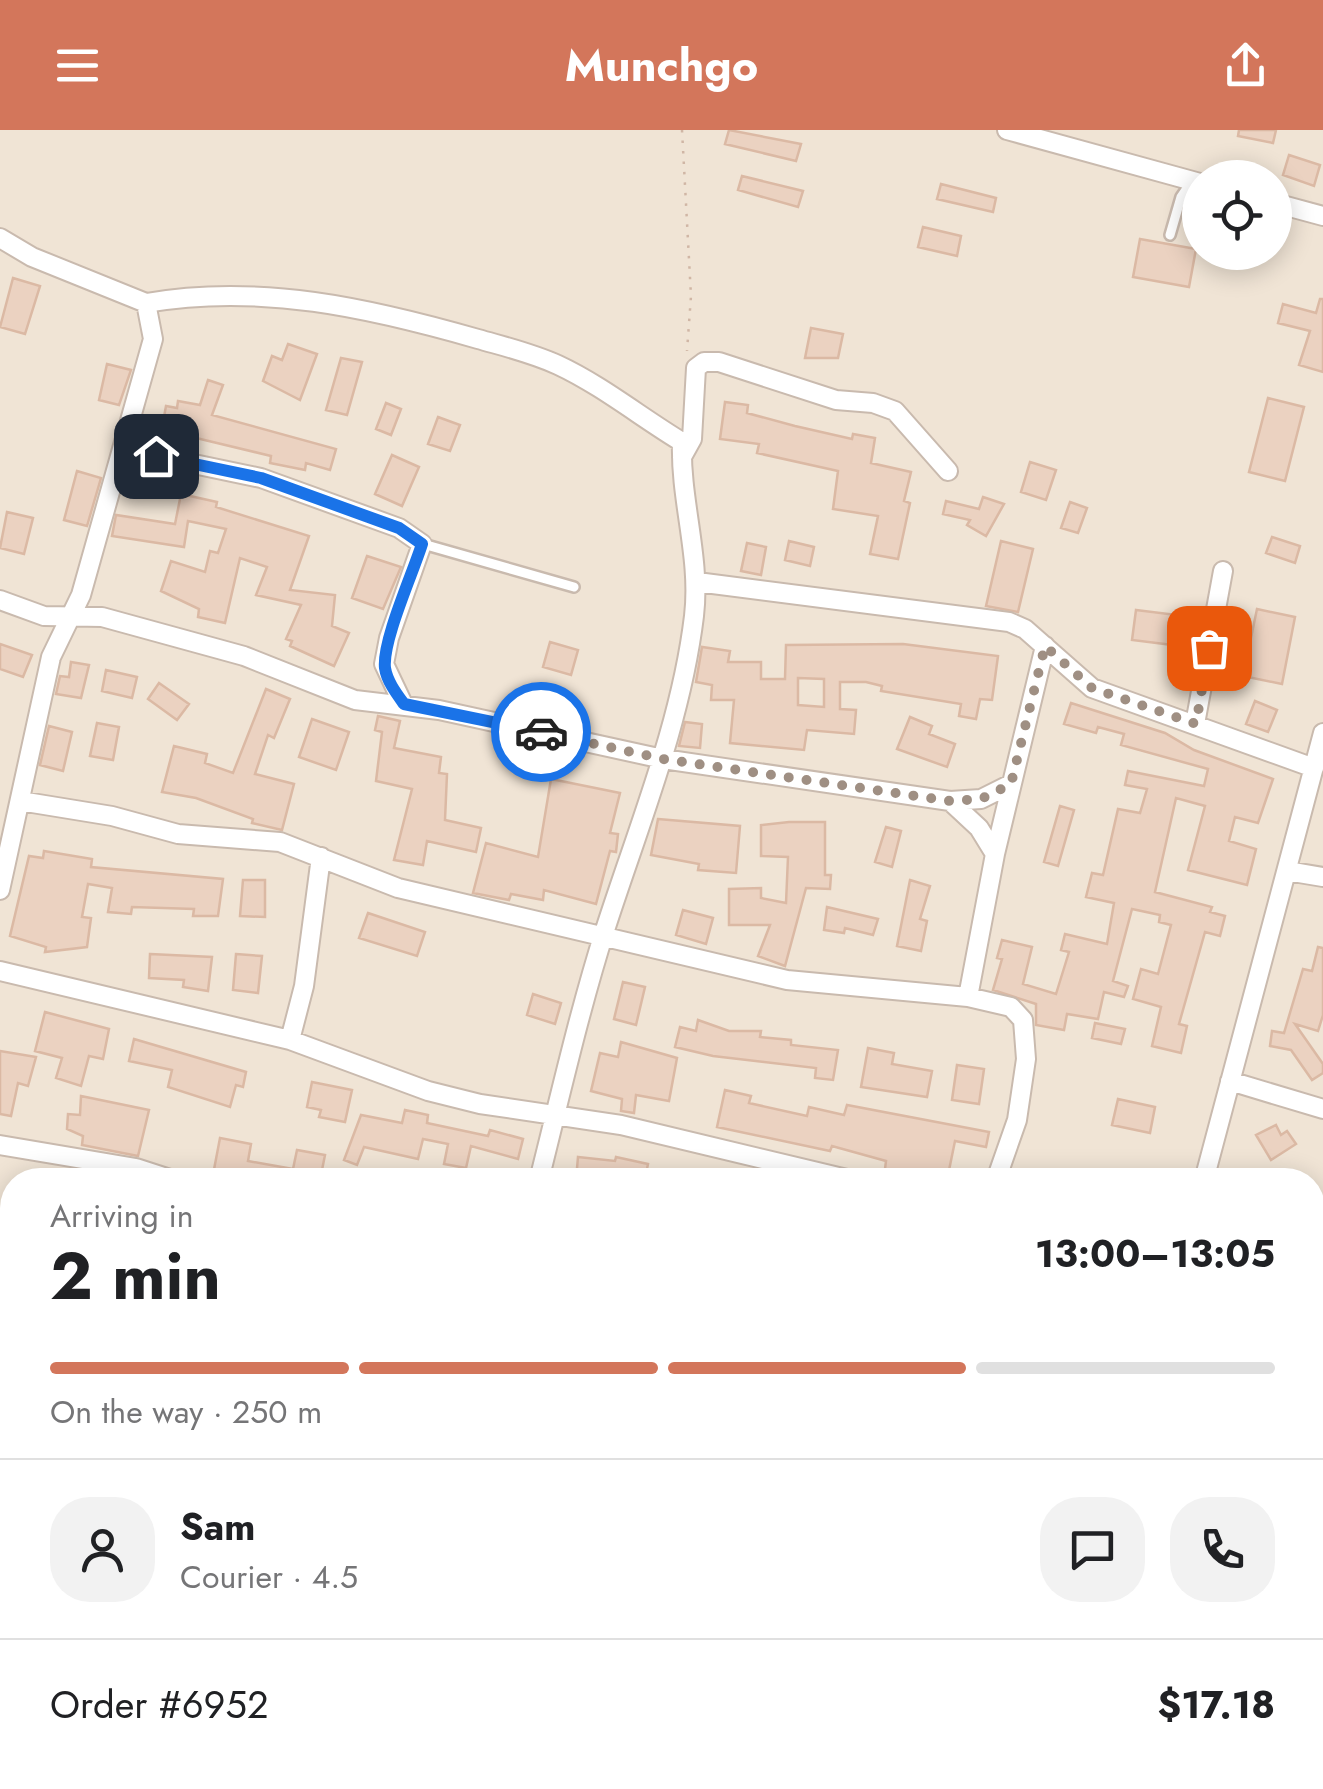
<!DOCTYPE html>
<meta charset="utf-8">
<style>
body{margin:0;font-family:Jost,sans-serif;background:#f2f2f2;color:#202124;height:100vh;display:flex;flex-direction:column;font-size:38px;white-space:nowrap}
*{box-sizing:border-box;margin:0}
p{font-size:32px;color:#757577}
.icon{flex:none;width:55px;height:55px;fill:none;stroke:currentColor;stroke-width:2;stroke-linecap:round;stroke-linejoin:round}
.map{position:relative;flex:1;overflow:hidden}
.side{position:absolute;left:0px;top:1038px;width:1325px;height:622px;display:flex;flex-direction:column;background:#fff;border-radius:40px 40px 0 0;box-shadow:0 5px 25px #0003}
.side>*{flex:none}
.fabs{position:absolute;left:1182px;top:30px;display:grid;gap:20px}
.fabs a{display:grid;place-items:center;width:110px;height:110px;border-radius:50%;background:#fff;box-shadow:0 5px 25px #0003;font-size:50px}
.pin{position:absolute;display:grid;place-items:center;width:85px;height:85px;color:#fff;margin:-42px;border-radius:20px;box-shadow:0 5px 15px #0006}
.courier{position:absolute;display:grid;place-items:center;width:100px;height:100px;margin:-50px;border:8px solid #1a73e8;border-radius:50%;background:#fff;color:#222;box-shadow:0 2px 12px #0007}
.head em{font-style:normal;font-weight:700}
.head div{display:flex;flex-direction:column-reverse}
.head{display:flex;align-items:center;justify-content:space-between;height:170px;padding:0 50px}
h1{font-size:65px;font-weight:700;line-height:75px}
.bar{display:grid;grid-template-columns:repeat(4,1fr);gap:15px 10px;align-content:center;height:120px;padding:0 50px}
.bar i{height:12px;border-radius:8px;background:#e0e0e0}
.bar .selected{background:#d3765b}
.bar p{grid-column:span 4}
.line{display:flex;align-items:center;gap:25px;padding:0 50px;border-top:2px solid #e0e0e0}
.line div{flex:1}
.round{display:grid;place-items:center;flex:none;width:105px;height:105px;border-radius:40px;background:#f2f2f2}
header{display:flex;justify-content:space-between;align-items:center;height:130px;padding:0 50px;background:#d3765b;color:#fff;font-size:45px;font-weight:700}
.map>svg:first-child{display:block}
.residential{fill:#f0e4d5;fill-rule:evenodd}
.building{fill:#ebd2c1;stroke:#dbb9a4;stroke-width:2.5;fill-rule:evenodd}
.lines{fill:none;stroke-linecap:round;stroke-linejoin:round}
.lane-casing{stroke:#c9baae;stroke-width:14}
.street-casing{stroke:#c9baae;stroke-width:22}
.secondary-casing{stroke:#cebcaf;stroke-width:30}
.path{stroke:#d0b6a5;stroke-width:2.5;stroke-dasharray:2.5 8;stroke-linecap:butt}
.lane{stroke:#fff;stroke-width:9}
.street{stroke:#fff;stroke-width:18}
.secondary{stroke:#fff;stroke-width:25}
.done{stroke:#9f8f83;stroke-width:10;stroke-dasharray:0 18}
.route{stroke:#1a73e8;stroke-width:12}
</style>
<header><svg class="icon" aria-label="menu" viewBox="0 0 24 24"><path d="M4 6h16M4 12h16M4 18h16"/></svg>Munchgo<svg class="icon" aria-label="share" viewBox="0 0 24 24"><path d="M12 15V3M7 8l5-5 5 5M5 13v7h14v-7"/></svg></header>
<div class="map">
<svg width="1323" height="1659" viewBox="0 0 1323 1659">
<rect width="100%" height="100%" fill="#f9f2e6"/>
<path class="residential" d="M 0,0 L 1323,0 L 1323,1659 L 0,1659 ZM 1200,48 L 1275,48 L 1275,122 L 1200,122 ZM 12,1050 L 1312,1050 L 1312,1648 L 12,1648 Z"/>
<path class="building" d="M 729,0 L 801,14 L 796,31 L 725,14 Z
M 1239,0 L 1276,0 L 1273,13 L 1238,6 Z
M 1289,25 L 1320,35 L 1314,56 L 1283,45 Z
M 742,46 L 803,61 L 798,77 L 738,60 Z
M 941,54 L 996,68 L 993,82 L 937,69 Z
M 923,97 L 961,106 L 957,126 L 918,117 Z
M 1140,109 L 1196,119 L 1189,157 L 1133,147 Z
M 13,148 L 40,156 L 25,204 L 0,197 Z
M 1320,169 L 1323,169 L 1323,242 L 1299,235 L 1310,201 L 1278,193 L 1283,174 L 1316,183 Z
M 811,198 L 843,204 L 838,228 L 805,228 Z
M 288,214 L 317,224 L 300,270 L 263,251 L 272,226 L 282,230 Z
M 341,228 L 362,232 L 347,285 L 326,280 Z
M 107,234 L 131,240 L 119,275 L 99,270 Z
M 208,250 L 223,255 L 212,285 L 336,319 L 330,340 L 306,333 L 305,340 L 270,333 L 271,326 L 188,306 L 187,312 L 174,310 L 172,316 L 152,312 L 155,297 L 162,298 L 166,276 L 177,278 L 178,271 L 200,275 Z
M 1268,268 L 1304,277 L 1285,351 L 1249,342 Z
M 725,272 L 748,275 L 747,283 L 795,296 L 852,309 L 853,304 L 875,308 L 871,333 L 911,342 L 904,371 L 910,373 L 898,429 L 870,424 L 878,386 L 833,379 L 838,341 L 757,323 L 759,314 L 720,309 Z
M 386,273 L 401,279 L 391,305 L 376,299 Z
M 438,287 L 460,295 L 450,321 L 428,314 Z
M 392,325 L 419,337 L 402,376 L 375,364 Z
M 1030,332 L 1056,340 L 1046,370 L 1021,362 Z
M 77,341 L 101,348 L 87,396 L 64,390 Z
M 181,364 L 217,372 L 216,377 L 309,406 L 290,460 L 335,465 L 332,496 L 349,503 L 334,536 L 290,516 L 292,511 L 286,509 L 301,475 L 256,465 L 267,437 L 240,428 L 225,493 L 198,487 L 199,479 L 161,461 L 171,431 L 205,442 L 210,421 L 218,423 L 226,399 L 188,391 L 184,417 L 112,406 L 116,385 L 175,394 Z
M 983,367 L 1004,374 L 986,406 L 967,395 L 970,390 L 943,384 L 946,371 L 979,379 Z
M 1070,372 L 1087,378 L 1078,403 L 1061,398 Z
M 7,382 L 33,388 L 24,424 L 0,418 Z
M 1272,407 L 1300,416 L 1295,433 L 1266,423 Z
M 789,411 L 814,417 L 810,436 L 785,430 Z
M 1001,411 L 1033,419 L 1018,482 L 986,476 Z
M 747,413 L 766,417 L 761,445 L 741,441 Z
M 367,426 L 401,437 L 383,479 L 352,468 Z
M 1257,479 L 1295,487 L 1282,554 L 1243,546 Z
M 1136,480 L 1185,486 L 1181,516 L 1132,510 Z
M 550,512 L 578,520 L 571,545 L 543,537 Z
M 0,514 L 32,525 L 23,547 L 0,539 Z
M 903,514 L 998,526 L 992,570 L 980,569 L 976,589 L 959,586 L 961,574 L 881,561 L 882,556 L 866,552 L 840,552 L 840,579 L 856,580 L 854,604 L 807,600 L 804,620 L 730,613 L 734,570 L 711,570 L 712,555 L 696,552 L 702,517 L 730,521 L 728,532 L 761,532 L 761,549 L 785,549 L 786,515 ZM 798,548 L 824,549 L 824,577 L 798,575 Z
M 71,532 L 89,535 L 81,568 L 56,564 L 60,546 L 69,547 Z
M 106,540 L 137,547 L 132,568 L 102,561 Z
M 159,553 L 189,574 L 177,590 L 148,569 Z
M 266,559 L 290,569 L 274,608 L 268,605 L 255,644 L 294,654 L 282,700 L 252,693 L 253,689 L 196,668 L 162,662 L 174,616 L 207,624 L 205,633 L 233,643 Z
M 1255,571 L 1277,580 L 1268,602 L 1246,594 Z
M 1071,573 L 1165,603 L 1194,620 L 1273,649 L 1258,693 L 1235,687 L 1229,711 L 1256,719 L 1247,755 L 1188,740 L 1205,676 L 1176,668 L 1155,762 L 1212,777 L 1210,782 L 1225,786 L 1220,806 L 1205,802 L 1179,894 L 1187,896 L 1181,923 L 1152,916 L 1161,877 L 1133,869 L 1141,839 L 1158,844 L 1171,795 L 1159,792 L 1160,785 L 1132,779 L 1113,851 L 1128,856 L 1124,867 L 1104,862 L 1098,889 L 1067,884 L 1064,900 L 1036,895 L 1036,874 L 993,860 L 1002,829 L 997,828 L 1002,810 L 1032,817 L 1023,854 L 1056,864 L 1069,822 L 1061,820 L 1065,804 L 1107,814 L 1114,773 L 1086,767 L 1092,743 L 1103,745 L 1118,679 L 1140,683 L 1147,659 L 1125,655 L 1128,641 L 1204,656 L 1208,639 L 1121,615 L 1124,604 L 1098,597 L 1096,603 L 1064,594 Z
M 378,586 L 400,591 L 394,618 L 441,627 L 439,643 L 447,644 L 445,690 L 481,698 L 476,722 L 427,711 L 423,735 L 394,730 L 412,659 L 376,651 L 382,602 L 375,600 Z
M 910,587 L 932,596 L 929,604 L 955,614 L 947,637 L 897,619 Z
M 312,589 L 349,602 L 336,640 L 299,627 Z
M 685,592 L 702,594 L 700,618 L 679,616 Z
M 97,593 L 119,597 L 113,630 L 90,626 Z
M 49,596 L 72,602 L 63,641 L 40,635 Z
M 551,649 L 620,663 L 610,703 L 618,704 L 616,722 L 610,721 L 596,774 L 544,760 L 543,770 L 511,764 L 509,770 L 473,763 L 486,713 L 538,727 Z
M 1060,676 L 1074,680 L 1058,736 L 1044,732 Z
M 658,689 L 740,696 L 736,743 L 698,740 L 699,734 L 651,725 Z
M 789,692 L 825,692 L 825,745 L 831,745 L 830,759 L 806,758 L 785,836 L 758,826 L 770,795 L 729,795 L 729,759 L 761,758 L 761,768 L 786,773 L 788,727 L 761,726 L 761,695 Z
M 886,697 L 901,701 L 892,737 L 875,732 Z
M 44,721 L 92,729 L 91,737 L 223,749 L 218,786 L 193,786 L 194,779 L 132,777 L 131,784 L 108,782 L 112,758 L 88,754 L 82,787 L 91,788 L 87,817 L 45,822 L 46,817 L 10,806 L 29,726 L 43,728 Z
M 243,750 L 265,750 L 265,787 L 240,786 Z
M 910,750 L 930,756 L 920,789 L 927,791 L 921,821 L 897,816 Z
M 827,777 L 878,789 L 873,805 L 845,798 L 844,803 L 824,800 Z
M 683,780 L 713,788 L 706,814 L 676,805 Z
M 368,783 L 425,802 L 417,826 L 359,808 Z
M 1318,817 L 1323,818 L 1323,885 L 1318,901 L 1295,894 L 1323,934 L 1323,943 L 1312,950 L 1291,920 L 1270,916 L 1272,901 L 1284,903 L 1303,839 L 1312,841 Z
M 150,824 L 212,827 L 208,861 L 183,857 L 184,850 L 149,848 Z
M 236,824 L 262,826 L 258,863 L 233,860 Z
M 623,852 L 645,857 L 636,895 L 614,889 Z
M 533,864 L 561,873 L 555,894 L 527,885 Z
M 45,882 L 109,899 L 103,929 L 89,926 L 81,956 L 56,948 L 62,928 L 35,921 Z
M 698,890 L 729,901 L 761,901 L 760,907 L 791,910 L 791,915 L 838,920 L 833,950 L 815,948 L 816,938 L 713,926 L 675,917 L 680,897 L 696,901 Z
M 1095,893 L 1125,899 L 1121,914 L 1092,908 Z
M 134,909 L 246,942 L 243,957 L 236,955 L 230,977 L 168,957 L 172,940 L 129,931 Z
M 621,912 L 677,928 L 669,971 L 636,965 L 634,983 L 621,981 L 622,969 L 591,961 L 600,923 L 618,927 Z
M 868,918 L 894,923 L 892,934 L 932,941 L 927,967 L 861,957 Z
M 0,921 L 36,927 L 28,956 L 18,953 L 11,986 L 0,984 Z
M 957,935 L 984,939 L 979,974 L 952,970 Z
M 312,952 L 352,960 L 345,992 L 319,987 L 321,980 L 307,977 Z
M 725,960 L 751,966 L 749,973 L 807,986 L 809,977 L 844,985 L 847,975 L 989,1002 L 986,1017 L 955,1011 L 947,1050 L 924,1050 L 885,1039 L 886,1031 L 832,1016 L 830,1021 L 717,997 Z
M 81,966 L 149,980 L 138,1026 L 82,1015 L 83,1006 L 67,999 L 68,984 L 80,985 Z
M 1118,969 L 1155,977 L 1150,1003 L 1112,995 Z
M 405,980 L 428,985 L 427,993 L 488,1006 L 490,1000 L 523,1009 L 518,1029 L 471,1016 L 466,1038 L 444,1034 L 448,1014 L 423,1009 L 418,1029 L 364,1017 L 357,1035 L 344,1030 L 361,985 L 402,993 Z
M 1276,995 L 1281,1005 L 1287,1001 L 1296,1014 L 1271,1030 L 1256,1005 Z
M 220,1008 L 251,1014 L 248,1031 L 293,1039 L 297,1020 L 325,1025 L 320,1050 L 212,1050 Z
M 578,1027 L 615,1031 L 616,1027 L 648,1034 L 647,1039 L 671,1044 L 671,1050 L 576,1050 Z
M 0,1613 L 12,1615 L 12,1644 L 0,1641 Z"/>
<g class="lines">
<defs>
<path id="lane" d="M 1170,105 L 1181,67 L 1192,51
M 423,414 L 574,457"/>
<path id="street" d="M 1007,0 L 1200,53
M 1275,73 L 1323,86
M 0,108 L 32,127 L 146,173 L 153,209 L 81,465 L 51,527 L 0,760
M 146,173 C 259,153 370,178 478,209 C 506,217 532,223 558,235 C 601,255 642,288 682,312 C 680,371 701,427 694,486 C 681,594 638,697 605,800 C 579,882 560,967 539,1050
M 122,319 L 261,348 L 399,398 L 422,414 L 389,508 L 384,534 L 403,574
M 682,327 L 692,309 L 696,238 L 704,232 L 719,232 L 836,270 L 873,273 L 895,281 L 948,341
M 697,452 L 1009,492 L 1025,499 L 1092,558 L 1314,638
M 0,470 L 44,486 L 102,487 L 244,526 L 355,570 L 439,580 L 663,629 L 950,671 L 981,669 L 1011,654
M 1195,594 L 1223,441
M 20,671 L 112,686 L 178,704 L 280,712 L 398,758 L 787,850 L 968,867 L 1011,877 L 1023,890 L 1026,929 L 1017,990 L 996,1050
M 950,671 L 979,698 L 995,724
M 1287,741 L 1323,747
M 0,841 L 290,910 L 428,961 L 480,974 L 621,995 L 851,1050
M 968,867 L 995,724 L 1045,516
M 290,910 L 304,856 L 321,727
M 1230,951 L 1323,979
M 0,1015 L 136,1038 L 173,1050
M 1204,1050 L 1323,603
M 0,1236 L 12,1240
M 1312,1378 L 1323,1373
M 0,1549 L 12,1525
M 1312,1577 L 1323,1580
M 0,1587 L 12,1590
M 256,1648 L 304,1659
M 110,1659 L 113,1648
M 394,1659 L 396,1648
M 598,1659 L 601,1648
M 805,1659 L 808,1648"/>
<path id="secondary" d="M 1035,1659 L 1038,1648"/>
</defs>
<use href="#lane" class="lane-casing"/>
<use href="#street" class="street-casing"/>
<use href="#secondary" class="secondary-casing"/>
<path class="path" d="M 682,0 L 691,166 L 687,221"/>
<use href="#lane" class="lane"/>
<use href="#street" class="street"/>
<use href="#secondary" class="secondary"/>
</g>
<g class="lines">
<path class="done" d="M 541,602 L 663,629 L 950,671 L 981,669 L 1011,654 L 1045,516 L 1092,558 L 1196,594 L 1209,518"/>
<path class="route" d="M 156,326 L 261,348 L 399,398 L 422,414 C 413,443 382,511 385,538 C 387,551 396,563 404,574 L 541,602"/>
</g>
</svg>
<div class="fabs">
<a><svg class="icon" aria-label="locate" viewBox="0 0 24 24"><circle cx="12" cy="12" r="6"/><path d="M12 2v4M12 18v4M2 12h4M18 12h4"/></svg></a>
</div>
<div class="pin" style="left:1209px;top:518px;background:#ea580c"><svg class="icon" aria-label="bag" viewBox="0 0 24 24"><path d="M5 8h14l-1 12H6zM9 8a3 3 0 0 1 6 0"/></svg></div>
<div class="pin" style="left:156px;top:326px;background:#1f2937"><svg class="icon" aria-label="home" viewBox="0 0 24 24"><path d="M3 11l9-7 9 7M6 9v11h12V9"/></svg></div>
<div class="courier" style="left:541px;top:602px"><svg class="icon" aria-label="car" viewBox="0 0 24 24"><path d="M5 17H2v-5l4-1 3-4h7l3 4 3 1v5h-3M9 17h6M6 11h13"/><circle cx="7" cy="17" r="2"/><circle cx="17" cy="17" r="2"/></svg></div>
<section class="side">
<div class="head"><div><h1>2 min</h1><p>Arriving in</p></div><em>13:00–13:05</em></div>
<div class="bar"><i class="selected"></i><i class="selected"></i><i class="selected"></i><i></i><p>On the way · 250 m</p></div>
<div class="line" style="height:180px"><a class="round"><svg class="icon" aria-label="person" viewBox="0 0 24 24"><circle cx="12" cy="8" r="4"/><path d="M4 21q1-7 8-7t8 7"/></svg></a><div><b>Sam</b><p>Courier · 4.5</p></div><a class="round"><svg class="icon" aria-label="chat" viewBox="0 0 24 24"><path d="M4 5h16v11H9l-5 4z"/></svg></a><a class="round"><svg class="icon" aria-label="phone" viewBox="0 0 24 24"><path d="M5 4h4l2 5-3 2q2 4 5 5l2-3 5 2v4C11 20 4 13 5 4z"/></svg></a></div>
<div class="line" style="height:130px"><div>Order #6952</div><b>$17.18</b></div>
</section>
</div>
